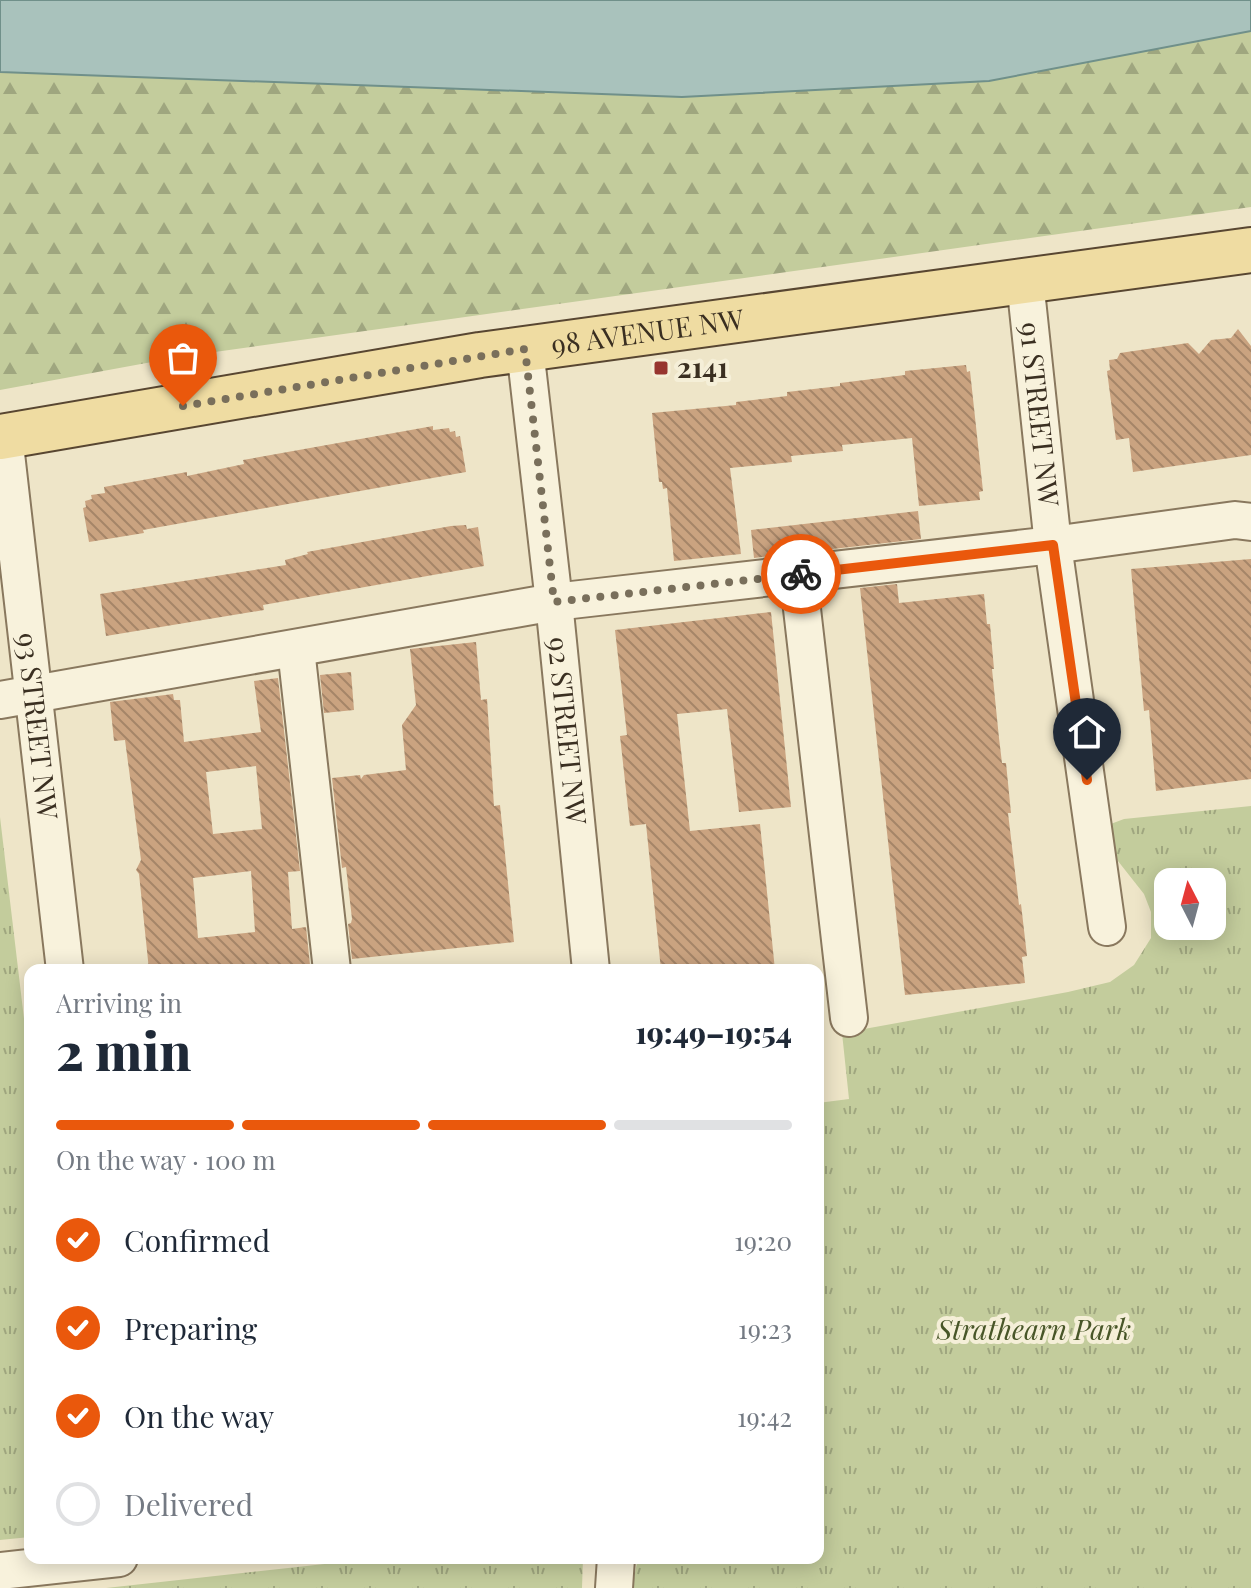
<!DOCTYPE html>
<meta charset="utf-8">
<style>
body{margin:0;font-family:"Playfair Display",serif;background:#f2f2f3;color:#1f2937;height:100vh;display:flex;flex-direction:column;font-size:30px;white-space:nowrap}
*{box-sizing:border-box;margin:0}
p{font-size:26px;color:#747a83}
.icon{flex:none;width:44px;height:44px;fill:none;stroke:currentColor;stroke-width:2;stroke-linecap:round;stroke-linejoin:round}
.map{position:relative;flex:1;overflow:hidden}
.details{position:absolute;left:24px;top:964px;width:800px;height:600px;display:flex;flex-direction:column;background:#fff;border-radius:16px;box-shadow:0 4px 20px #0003}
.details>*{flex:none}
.needle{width:52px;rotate:354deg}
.tools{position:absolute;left:1154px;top:868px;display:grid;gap:16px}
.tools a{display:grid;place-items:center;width:72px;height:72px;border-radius:16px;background:#fff;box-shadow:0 4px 20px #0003;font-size:40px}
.pin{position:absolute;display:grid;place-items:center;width:68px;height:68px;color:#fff;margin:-82px -34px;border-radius:50% 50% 50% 0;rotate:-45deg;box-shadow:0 0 8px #0007}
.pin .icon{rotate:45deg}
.courier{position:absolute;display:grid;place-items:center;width:80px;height:80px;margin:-40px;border:6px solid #ea580c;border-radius:50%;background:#fff;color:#222;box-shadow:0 2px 10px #0007}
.headline em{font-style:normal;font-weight:800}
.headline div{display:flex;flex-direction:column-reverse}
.headline{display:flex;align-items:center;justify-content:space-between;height:136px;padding:0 32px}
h1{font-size:52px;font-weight:800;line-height:60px}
.bar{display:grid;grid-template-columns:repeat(4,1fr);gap:12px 8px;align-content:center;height:96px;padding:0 32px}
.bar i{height:10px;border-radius:6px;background:#e0e1e3}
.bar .current{background:#ea580c}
.bar p{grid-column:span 4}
ol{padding:0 32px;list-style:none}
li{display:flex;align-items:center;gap:24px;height:88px}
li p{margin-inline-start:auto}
li .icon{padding:8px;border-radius:50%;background:#ea580c;color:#fff;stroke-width:4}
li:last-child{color:#747a83}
li i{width:44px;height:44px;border:4px solid #e0e1e3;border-radius:50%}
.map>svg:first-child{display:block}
.forest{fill:url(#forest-firs)}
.park{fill:url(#park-tufts);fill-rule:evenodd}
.water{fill:#a9c2bc;stroke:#70908a;stroke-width:2}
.building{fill:url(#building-back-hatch);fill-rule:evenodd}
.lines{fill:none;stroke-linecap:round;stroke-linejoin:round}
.minor-casing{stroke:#89785e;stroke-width:40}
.major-casing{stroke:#584631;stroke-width:48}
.minor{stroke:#f8f2dc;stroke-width:36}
.major{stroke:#efdca2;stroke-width:44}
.done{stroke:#796f5b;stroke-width:8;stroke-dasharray:0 14.4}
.route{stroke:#ea580c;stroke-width:10}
.poi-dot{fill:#97352f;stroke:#f5efd8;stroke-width:3}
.labels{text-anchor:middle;stroke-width:8;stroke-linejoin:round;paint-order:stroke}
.street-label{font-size:28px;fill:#3a2f21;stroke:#f5efd8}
.poi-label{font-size:28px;font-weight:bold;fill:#3a2f21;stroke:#f5efd8;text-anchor:start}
.park-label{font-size:28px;font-style:italic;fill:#485628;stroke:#f5efd8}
</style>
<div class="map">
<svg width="1251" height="1588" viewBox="0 0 1251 1588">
<defs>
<pattern id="forest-firs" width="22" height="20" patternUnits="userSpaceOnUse" patternTransform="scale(2)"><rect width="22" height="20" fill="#c3cc9c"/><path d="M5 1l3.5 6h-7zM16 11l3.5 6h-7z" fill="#9fa67f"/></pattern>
<pattern id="park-tufts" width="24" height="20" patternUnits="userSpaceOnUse" patternTransform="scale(2)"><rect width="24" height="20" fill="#c3cc9c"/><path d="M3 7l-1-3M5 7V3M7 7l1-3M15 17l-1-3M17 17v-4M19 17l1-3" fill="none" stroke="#9fa67f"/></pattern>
<pattern id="building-back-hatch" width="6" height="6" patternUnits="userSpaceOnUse" patternTransform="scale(2)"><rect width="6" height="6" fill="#caa380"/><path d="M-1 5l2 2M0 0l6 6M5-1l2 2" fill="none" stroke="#a58568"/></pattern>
</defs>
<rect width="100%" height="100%" fill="#eee5c8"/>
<path class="forest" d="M 1251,31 L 1251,207 L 179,357 L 0,390 L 0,72 L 682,97 L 989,81 Z"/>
<path class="park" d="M 1251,806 L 1251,1588 L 632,1588 L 638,1558 L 818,1558 L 818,1103 L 849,1099 L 842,1033 L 1068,992 L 1110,982 L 1134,965 L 1151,938 L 1151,912 L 1144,894 L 1114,856 L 1108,825 L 1124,819 ZM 1168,882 L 1212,882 L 1212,926 L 1168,926 Z
M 0,817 L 30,1069 L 30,1537 L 0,1540 Z
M 379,1558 L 583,1558 L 582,1588 L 106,1588 Z"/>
<path class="water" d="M 0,0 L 1251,0 L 1251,31 L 989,81 L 682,97 L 0,72 Z"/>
<path class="building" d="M 1238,329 L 1251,346 L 1251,455 L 1133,472 L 1129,438 L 1116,440 L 1107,371 L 1110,370 L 1109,360 L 1117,359 L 1120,353 L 1188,343 L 1199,354 L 1211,340 L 1231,338 Z
M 966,365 L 967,372 L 970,371 L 983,491 L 979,492 L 980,500 L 919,506 L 912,438 L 842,445 L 843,451 L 791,456 L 792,462 L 730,468 L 741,554 L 674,561 L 667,488 L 663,489 L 662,482 L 659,482 L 652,413 L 736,405 L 736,402 L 787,396 L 787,392 L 840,386 L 840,383 L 905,375 L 905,371 Z
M 433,426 L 433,430 L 449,428 L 450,432 L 455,431 L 456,437 L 460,436 L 466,472 L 143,530 L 144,533 L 89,542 L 83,508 L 86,507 L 85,501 L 92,499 L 91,495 L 105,493 L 104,487 L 187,472 L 187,476 L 244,464 L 243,460 Z
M 918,511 L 921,539 L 754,558 L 751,530 Z
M 466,525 L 467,529 L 478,527 L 484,566 L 263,605 L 264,610 L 106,636 L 100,594 L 286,565 L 285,560 L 308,554 L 307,552 L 451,526 Z
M 1251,559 L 1251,779 L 1156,791 L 1149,710 L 1144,711 L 1131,569 Z
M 897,584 L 899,603 L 984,594 L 987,624 L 990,624 L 994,669 L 992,669 L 999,738 L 1002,763 L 1006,763 L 1011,813 L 1008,813 L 1019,905 L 1021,904 L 1027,956 L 1022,957 L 1025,983 L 905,995 L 860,588 Z
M 771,612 L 791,807 L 739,812 L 727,709 L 677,714 L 690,831 L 760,824 L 775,970 L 661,970 L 646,824 L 630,826 L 620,736 L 627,735 L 615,630 Z
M 476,642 L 481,700 L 487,699 L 494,806 L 500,805 L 514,942 L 352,959 L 348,924 L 351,923 L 352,919 L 346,867 L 342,868 L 332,778 L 360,775 L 361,779 L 364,775 L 406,770 L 402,725 L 416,705 L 410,649 Z
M 351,672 L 354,710 L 324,713 L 320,675 Z
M 278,678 L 300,871 L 288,872 L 292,929 L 306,927 L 310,965 L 262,970 L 149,970 L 139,874 L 136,870 L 141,860 L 125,740 L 114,741 L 110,702 L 173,694 L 174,700 L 180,700 L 184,742 L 253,733 L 261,732 L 254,681 ZM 256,766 L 262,829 L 213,834 L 206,772 ZM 251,871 L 255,932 L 198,938 L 193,878 Z"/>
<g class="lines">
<defs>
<g id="minor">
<path id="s1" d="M 1025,281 L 1053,545 L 1107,927"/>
<path id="s2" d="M 525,349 L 554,602 L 591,970"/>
<path id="s3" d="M 4,436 L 65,970"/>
<path d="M 798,574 L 849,1018"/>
<path d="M 296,649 L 332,970"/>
<path d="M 0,700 L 554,602 L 1053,545 L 1235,520 L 1251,522"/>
<path d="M 0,1571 L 119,1558"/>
<path d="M 614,1588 L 616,1558"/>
</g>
<g id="major">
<path id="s4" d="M 0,437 L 480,355 L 1251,250"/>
</g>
</defs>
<use href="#minor" class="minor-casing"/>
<use href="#major" class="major-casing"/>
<use href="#minor" class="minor"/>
<use href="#major" class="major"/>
</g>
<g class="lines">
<path class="done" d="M 183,406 L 525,349 L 554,602 L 801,574"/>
<path class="route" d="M 801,574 L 1053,545 L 1087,780"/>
</g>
<rect class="poi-dot" x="653" y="360" width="16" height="16" rx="4"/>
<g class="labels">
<g class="street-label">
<text dy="10" stroke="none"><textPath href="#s4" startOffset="656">98 AVENUE NW</textPath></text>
<text dy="10" stroke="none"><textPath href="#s1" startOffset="134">91 STREET NW</textPath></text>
<text dy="10" stroke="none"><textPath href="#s3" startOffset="292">93 STREET NW</textPath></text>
<text dy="10" stroke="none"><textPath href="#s2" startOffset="384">92 STREET NW</textPath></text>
</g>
<g class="poi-label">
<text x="677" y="378">2141</text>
</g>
<g class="park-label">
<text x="1034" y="1340">Strathearn Park</text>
</g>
</g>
</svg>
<div class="tools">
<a><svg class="needle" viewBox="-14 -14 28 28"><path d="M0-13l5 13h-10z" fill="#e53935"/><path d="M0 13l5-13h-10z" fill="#747a83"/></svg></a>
</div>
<div class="pin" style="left:183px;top:406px;background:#ea580c"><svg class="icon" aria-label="bag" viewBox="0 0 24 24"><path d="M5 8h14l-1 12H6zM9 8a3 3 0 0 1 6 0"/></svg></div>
<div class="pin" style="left:1087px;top:780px;background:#1f2937"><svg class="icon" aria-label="home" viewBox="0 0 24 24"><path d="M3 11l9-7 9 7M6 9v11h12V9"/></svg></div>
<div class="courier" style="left:801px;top:574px"><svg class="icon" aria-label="bike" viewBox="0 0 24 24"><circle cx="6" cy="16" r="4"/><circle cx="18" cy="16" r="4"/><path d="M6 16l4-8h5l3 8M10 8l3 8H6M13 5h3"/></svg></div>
<section class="details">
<div class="headline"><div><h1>2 min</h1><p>Arriving in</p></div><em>19:49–19:54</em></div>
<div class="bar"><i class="current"></i><i class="current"></i><i class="current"></i><i></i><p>On the way · 100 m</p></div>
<ol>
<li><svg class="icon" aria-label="check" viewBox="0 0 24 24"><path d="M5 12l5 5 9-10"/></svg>Confirmed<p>19:20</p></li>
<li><svg class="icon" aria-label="check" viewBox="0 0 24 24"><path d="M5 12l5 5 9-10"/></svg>Preparing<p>19:23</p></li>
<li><svg class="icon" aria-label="check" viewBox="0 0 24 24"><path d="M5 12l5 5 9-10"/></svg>On the way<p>19:42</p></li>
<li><i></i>Delivered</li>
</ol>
</section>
</div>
